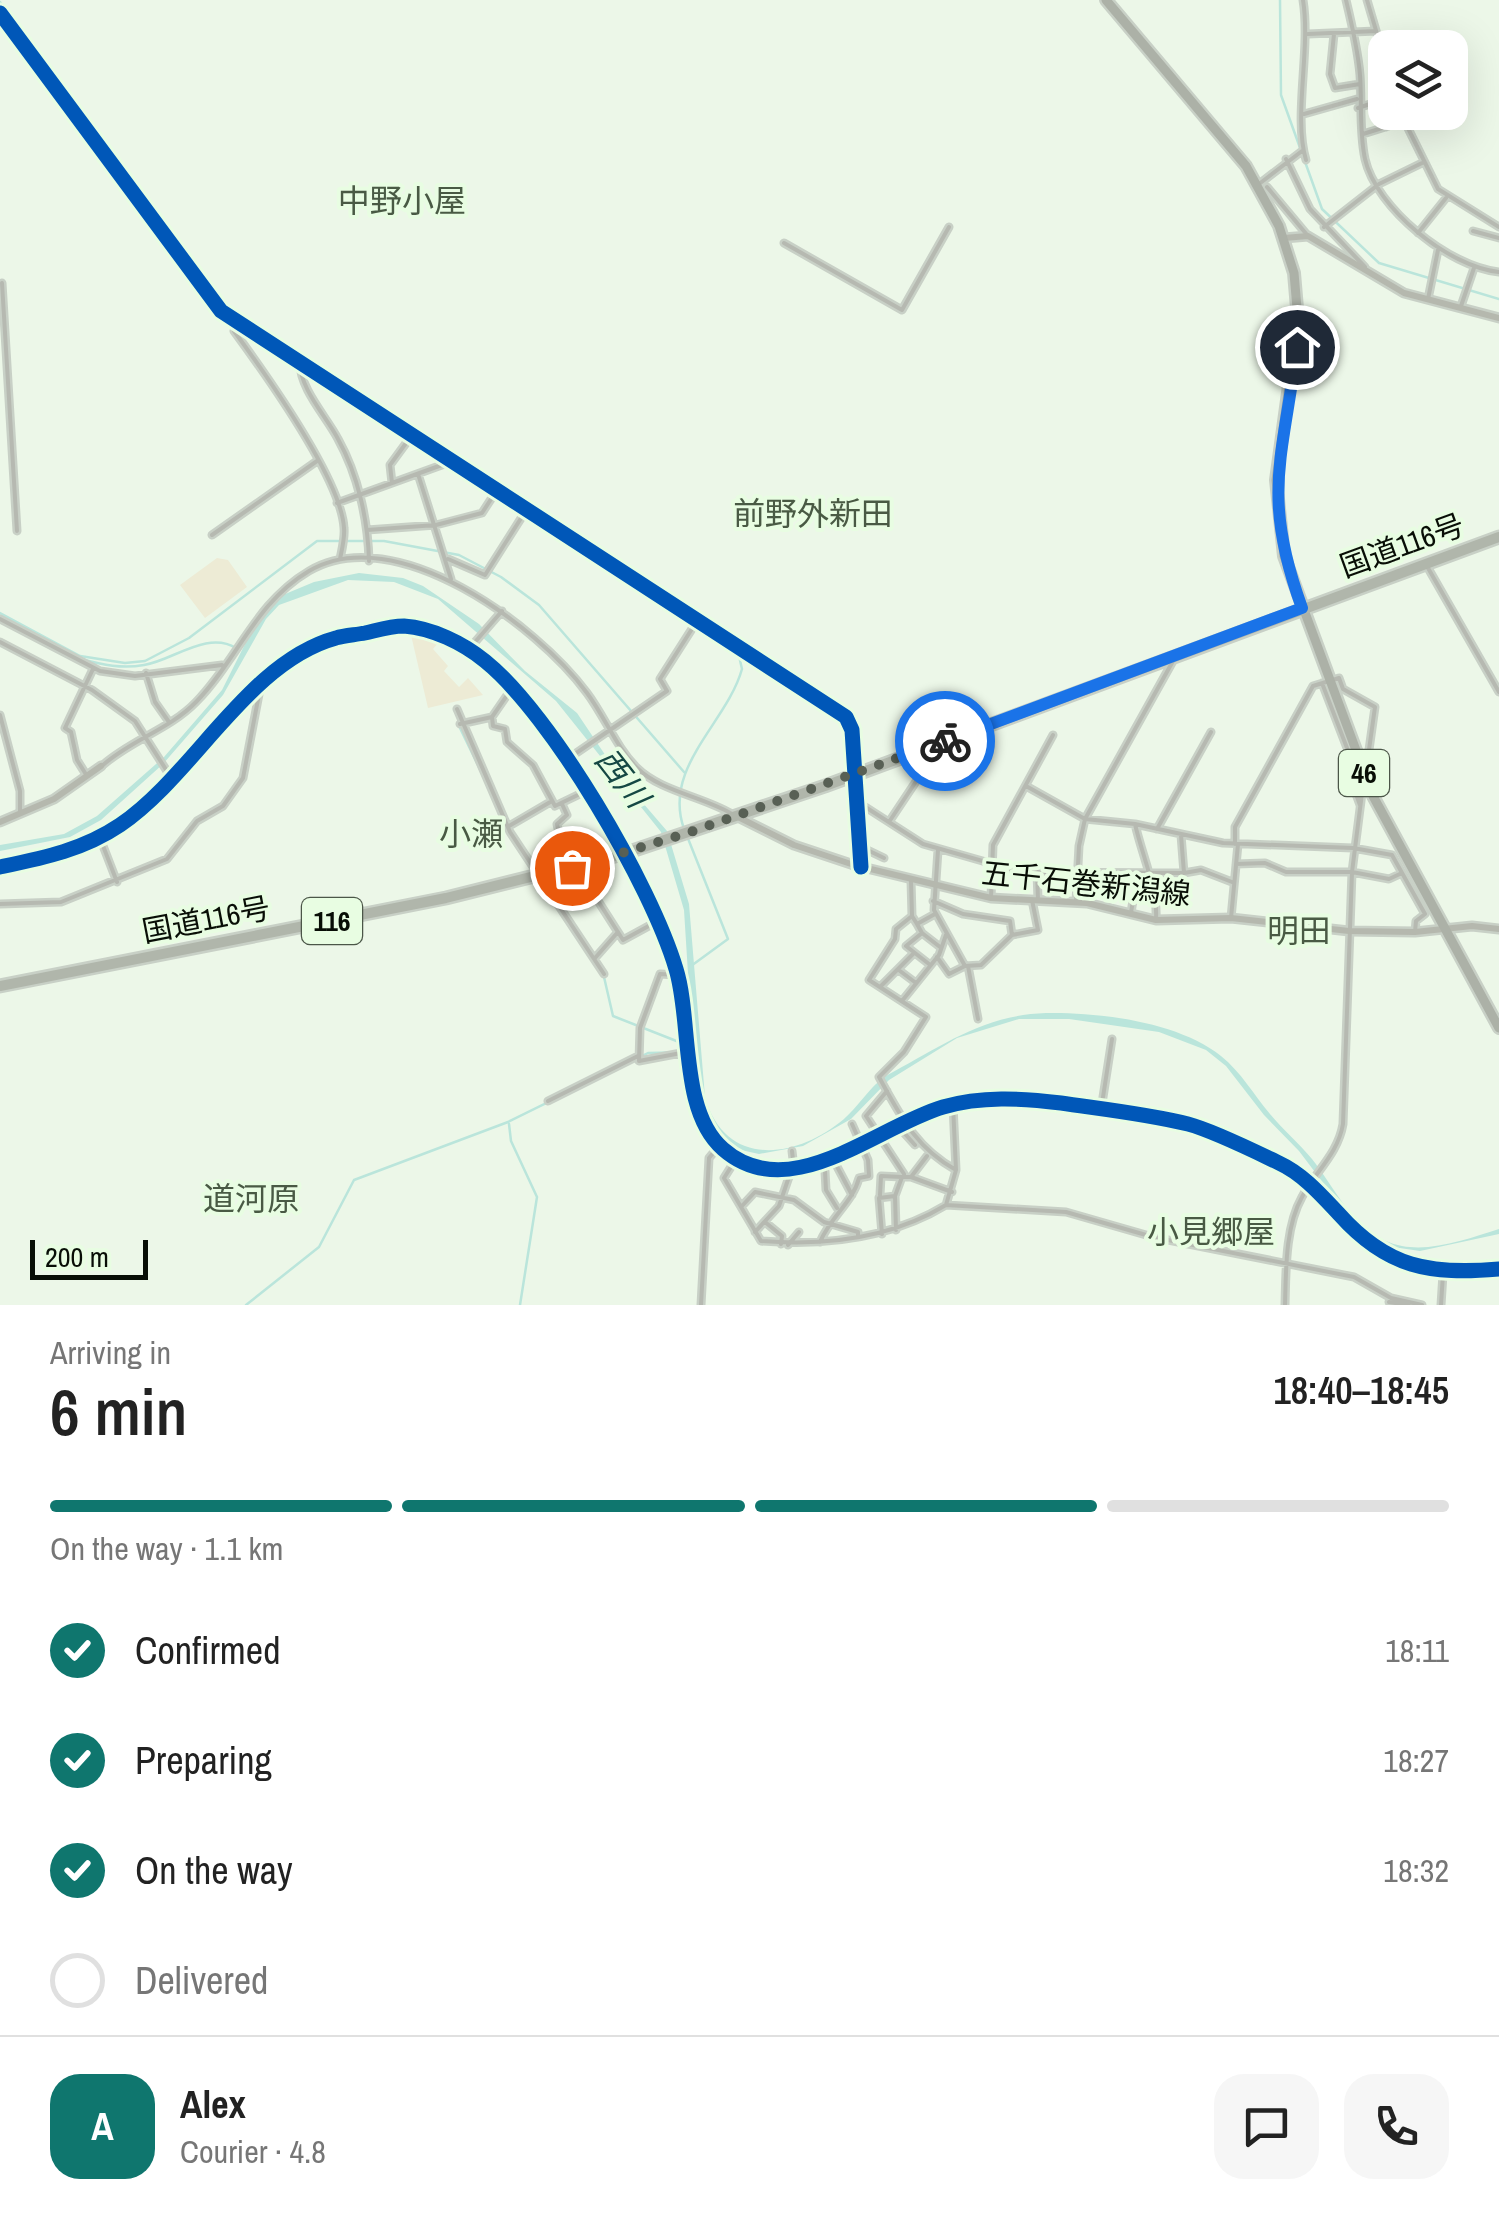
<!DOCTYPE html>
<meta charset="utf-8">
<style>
body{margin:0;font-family:"Archivo Narrow","Noto Sans JP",sans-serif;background:#f6f6f6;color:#222;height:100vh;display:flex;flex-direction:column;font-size:38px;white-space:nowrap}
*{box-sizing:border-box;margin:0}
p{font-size:32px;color:#767676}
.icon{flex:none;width:55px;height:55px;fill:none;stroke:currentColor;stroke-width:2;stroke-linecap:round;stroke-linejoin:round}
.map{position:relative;height:1305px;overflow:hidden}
.panel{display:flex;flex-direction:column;background:#fff;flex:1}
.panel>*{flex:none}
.controls{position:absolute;left:1368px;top:30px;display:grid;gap:20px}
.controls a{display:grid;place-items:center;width:100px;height:100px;border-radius:20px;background:#fff;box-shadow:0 10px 40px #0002;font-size:50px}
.scale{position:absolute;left:30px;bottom:25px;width:118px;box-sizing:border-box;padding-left:10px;border:5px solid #080e06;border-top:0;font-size:28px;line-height:35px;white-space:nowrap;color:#080e06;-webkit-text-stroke:8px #e8fde2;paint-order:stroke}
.pin{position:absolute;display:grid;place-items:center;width:85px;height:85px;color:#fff;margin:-42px;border:5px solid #fff;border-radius:50%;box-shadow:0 2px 10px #0007}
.courier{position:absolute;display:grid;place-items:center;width:100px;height:100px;margin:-50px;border:8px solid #1a73e8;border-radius:50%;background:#fff;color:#222;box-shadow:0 2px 12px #0007}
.head em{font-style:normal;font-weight:600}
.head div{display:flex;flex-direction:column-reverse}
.head{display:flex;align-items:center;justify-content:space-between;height:170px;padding:0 50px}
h1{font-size:65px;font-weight:600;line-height:75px}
.bar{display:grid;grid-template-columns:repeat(4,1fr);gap:15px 10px;align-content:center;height:120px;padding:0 50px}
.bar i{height:12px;border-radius:8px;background:#e0e0e0}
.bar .current{background:#0f766e}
.bar p{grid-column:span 4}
.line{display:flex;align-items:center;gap:25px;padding:0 50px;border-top:2px solid #e0e0e0}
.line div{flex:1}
.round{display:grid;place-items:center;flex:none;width:105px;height:105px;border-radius:30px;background:#f6f6f6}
ol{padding:0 50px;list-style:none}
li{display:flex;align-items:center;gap:30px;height:110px}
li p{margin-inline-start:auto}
li .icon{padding:10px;border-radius:50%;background:#0f766e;color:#fff;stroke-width:4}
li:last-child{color:#767676}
li i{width:55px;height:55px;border:5px solid #e0e0e0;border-radius:50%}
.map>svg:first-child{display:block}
.green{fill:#edebd5}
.water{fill:#bae5db}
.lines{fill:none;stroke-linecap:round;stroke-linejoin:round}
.stream{stroke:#bae5db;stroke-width:2.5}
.street-casing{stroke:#c8d0c6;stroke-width:9}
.secondary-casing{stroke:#c8d0c6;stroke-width:11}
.primary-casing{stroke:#c8d0c6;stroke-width:14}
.highway-casing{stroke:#c8d0c6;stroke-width:15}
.street{stroke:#b6b9b1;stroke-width:4}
.secondary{stroke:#b5b8ae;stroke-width:6}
.primary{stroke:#acb1a7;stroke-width:9}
.highway{stroke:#b0b6ab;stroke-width:10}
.cycleway-casing{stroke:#e8fde2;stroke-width:21}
.cycleway{stroke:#0057b8;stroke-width:15}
.done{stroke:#586055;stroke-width:10;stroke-dasharray:0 18}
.route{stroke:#1a73e8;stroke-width:12}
.labels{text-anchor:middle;stroke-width:8;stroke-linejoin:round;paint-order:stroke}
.shield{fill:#e8fde2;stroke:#4b5648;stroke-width:2.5}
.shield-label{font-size:28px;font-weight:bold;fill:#080e06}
.street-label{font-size:30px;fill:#080e06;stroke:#e8fde2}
.neighbourhood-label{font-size:32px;fill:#495a44;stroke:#e8fde2}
.water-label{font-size:32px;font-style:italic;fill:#154843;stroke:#e8fde2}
</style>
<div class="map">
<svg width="1499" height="1305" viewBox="0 0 1499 1305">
<rect width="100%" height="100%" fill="#ecf7e8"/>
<path class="green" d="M 217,558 L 228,560 L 247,587 L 205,618 L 180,585 Z
M 411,635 L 438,643 L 433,649 L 448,666 L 444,671 L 459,687 L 468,678 L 483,695 L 428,708 Z"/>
<path class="water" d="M 359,573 L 403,578 L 423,586 L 479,624 L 525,671 L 577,713 L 618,774 L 667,831 L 689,904 L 705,1097 C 725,1168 795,1160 844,1119 C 861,1104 872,1082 893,1072 C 945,1044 985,1015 1046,1013 C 1099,1012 1179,1022 1221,1056 C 1241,1072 1254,1095 1270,1114 C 1283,1130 1299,1143 1312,1159 C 1338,1192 1356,1237 1402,1246 C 1433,1252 1470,1238 1499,1229 L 1499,1234 L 1420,1251 L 1386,1246 L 1355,1225 L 1299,1151 L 1264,1115 L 1226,1066 L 1206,1050 L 1159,1032 L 1069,1019 L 1019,1019 L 957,1038 L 889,1080 L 851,1119 L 803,1146 L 759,1154 L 732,1148 L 717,1138 L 704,1109 L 693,1053 L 684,910 L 661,832 L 556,701 L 438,599 L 394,582 L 348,580 L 279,605 L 266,619 L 223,695 L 163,764 L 101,820 L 70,837 L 0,851 L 0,845 L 64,834 L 97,816 L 164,757 L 222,690 L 256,622 L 278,597 L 314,582 Z"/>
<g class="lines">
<path class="stream" d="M 1280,0 L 1281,95 L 1322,209 L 1379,263 L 1499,299
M 0,2 L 106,152
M 109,164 L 218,310
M 356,396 L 391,419
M 427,442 L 462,465
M 678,606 L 736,643 L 742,669 C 727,723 662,767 684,829
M 0,613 L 80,656 L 125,663 L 145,661 L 189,638 L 317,541 L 384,541 L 459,555 L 501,577 L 539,605 L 684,772
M 0,616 L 43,639
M 81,659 C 103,665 122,669 144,665 C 172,661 207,630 236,648
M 459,726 L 491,792
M 506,827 L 525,858
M 687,836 L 728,939 L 691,966
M 604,977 L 613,1016 L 679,1042 L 681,1048
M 509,1124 L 511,1141 L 537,1197 L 520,1305
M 246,1305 L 319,1247 L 354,1180 L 508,1122 L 648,1053 L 694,1052"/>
<defs>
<path id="street" d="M 1303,0 C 1311,50 1293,117 1306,160
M 1346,0 C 1352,25 1358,50 1360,75 C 1362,103 1359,131 1365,159 C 1376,208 1449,267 1499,272
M 1367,0 L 1385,61
M 0,13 L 221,311 L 846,717 L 852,730 L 861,867
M 1308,34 L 1376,31
M 1334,34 L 1330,74 L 1335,88 L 1360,84
M 1379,103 L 1386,127
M 1358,108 L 1385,99
M 1400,112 L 1438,189 L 1499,227
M 1304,114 L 1357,99
M 1363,134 L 1401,122
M 1286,159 L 1310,209 L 1365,267
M 1259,184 L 1302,151
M 1267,187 L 1308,236
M 1324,227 L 1379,184 L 1422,163
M 1473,231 L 1499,238
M 1418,233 L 1446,198
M 784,243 L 902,310 L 949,227
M 2,283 L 17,531
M 1428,299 L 1438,250
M 1461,306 L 1474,268
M 237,326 L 234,331 C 264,372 341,479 344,528 C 345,538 342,549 340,559
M 300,363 C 300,389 326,416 338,439 C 358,475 368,520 369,561
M 418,474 L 451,579
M 392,483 L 390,465 L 412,435
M 337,503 L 450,462
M 367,530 L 436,525 L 482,513 L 495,493
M 212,535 L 317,461
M 448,559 L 485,575 L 525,512
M 1428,568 L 1499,692
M 0,619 L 100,671 L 135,676 L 222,665
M 0,642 L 92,690 L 135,721 L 172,779
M 469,649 L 502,611
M 146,673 L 155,702 L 169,722
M 1322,683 L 1357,774 L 1353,786 L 1360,805
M 457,709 L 510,832 L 604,974
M 0,715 L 20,791 L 20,812
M 492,717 L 493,726 L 505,729 L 507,742 L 533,765 L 555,806 L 584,792
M 460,724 L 492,717 L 512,688
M 569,758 L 667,691 L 660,679 L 697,621
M 103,765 C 131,740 170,729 196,702 C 238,659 255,603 309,571 C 395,520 537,625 587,693 C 605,717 616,747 637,768 C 660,791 704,797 732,814
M 87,776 L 77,760 L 71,732 L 65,728 L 93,669
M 1026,786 L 1085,819 L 1135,824 L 1223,843 L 1353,848 L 1392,855 L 1425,914 L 1416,921 L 1415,932
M 856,801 L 923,844 L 1021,872 L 1184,873 L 1181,835
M 562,804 L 567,815 L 557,824 L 561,843 L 623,940 L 656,922
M 889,822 L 939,747
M 1135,824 C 1142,855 1158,890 1156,920
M 509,826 L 552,801
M 1157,829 L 1211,732
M 100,838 L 117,882
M 1235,844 L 1235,827 L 1313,686 L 1339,678 L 1343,689 L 1375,707 L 1368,757 L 1373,773 L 1356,783 L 1362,793 L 1352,872 L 1343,1124 C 1338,1154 1315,1172 1302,1197 C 1285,1227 1286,1272 1285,1305
M 859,846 L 884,858
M 938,850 L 934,910 L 965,966
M 1236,864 L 1265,863 L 1286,872 L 1352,872 L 1389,879 L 1402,873
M 0,867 C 35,859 70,855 101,837 C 218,772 234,652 388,627 C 505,608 645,873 675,967 C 692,1017 682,1073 705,1122 C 717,1148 735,1160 761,1168 C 818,1184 896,1117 953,1105 L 956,1170 L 946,1205 C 890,1239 825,1246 761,1241 L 724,1178 L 736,1159
M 1037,871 L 1038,900
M 1184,873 L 1201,870 L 1232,882
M 911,880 L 912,916 L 896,929 L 895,939 L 869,980 L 926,1017 L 904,1052 L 879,1077 C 901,1117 916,1148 956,1170
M 991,898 L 993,845 L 1053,735
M 933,901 L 963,914 L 1010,921 L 1012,935
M 1076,902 L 1079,846 L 1085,819 L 1173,661
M 0,904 L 61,902 L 167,859 L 197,821 L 223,806 L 243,778 L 260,689
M 1131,913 L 1133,900
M 912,916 L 917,924 L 935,914
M 1231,918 L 1238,844
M 917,924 L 922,933 L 906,946 L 929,964
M 922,933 L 940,947
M 937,957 L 949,974 L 965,966 L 981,965 L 1012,935 L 1038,930 L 1032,900
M 595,958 L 618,932
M 968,966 L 978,1019
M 900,971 L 916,983
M 678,975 L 660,974 L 640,1028 L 639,1061 L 681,1053 L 689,1068
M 880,987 L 914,953
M 902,1001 L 939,955 L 946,935
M 887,1091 L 866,1116 L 904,1174
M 548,1101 L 638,1056
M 1101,1110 L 1112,1039
M 897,1125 L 915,1145
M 792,1151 L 794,1168
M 927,1156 L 911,1177 L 952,1192
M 832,1157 L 852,1195
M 825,1171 L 826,1190 L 837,1208
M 880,1195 L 881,1176 L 902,1177
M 946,1205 L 1066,1212 L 1153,1237 L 1354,1277 L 1391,1298 L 1422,1305
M 741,1207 L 755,1192 L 794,1200 L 824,1222 L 858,1232 L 858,1237
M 765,1222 L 782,1236 L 781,1244
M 896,1230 L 895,1196 L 902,1177 L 911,1177
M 755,1232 L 779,1206 L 792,1168
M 882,1234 L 879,1198 L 895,1196
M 820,1242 C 831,1216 853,1202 859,1178 L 869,1176 L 868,1160 L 852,1124
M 788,1245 L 799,1232
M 1378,1250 L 1443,1274 L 1499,1269
M 1389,1302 L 1408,1305
M 701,1305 L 709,1158 L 719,1146
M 1441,1305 L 1443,1274"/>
<path id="secondary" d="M 1284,238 L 1308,236 L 1404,293 L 1499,318
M 738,817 L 794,845 L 854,865 L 991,898 L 1087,903 L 1156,920 L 1231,918 L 1349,931 L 1415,932 L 1472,926 L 1499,929
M 0,822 L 54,799 L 101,766
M 953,1105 L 1015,1099 L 1187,1124 L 1293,1171 L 1378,1250"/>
<path id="primary" d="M 1106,0 L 1246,166 L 1279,226 L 1294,273 L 1298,320 L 1276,480 L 1284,556 L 1373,796 L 1499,1028"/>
<path id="highway" d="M 0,986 L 446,898 L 623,854 L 825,786 L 1499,537"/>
</defs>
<use href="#street" class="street-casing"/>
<use href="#secondary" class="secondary-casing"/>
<use href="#primary" class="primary-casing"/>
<use href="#highway" class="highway-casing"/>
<use href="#street" class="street"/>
<use href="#secondary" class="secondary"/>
<use href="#primary" class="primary"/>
<use href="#highway" class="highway"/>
<defs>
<path id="cycleway" d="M 0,13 L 221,311 L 846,717 L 852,730 L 861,867
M 0,867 C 43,858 83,850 120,825 C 194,775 248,662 336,638 C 345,635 355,635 365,633 C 378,630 390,626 404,626 C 432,628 463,643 485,661 C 552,715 651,885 676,969 C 692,1020 679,1111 723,1149 C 789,1207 876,1127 943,1107 C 981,1096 1021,1098 1061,1103 C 1102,1109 1148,1114 1188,1124 C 1214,1131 1254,1151 1279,1163 C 1303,1174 1322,1196 1339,1214 C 1387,1268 1430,1275 1499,1269"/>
</defs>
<use href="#cycleway" class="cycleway-casing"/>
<use href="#cycleway" class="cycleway"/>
</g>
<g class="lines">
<path class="done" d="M 572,868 L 688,833 L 945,741"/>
<path class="route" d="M 945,741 L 1302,608 C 1261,495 1283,459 1297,347"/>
</g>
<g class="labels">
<g class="shield">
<rect x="1339" y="750" width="50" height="46" rx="8"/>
<rect x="302" y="898" width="60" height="46" rx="8"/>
</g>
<g class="shield-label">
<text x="1364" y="783">46</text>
<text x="332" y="931">116</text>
</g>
<g class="street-label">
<text transform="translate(1402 546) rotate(-20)" y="10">国道116号</text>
<text transform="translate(1086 884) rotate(6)" y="10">五千石巻新潟線</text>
<text transform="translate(206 920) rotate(-11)" y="10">国道116号</text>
</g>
<g class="neighbourhood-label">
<text x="402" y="212">中野小屋</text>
<text x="813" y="525">前野外新田</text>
<text x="471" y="845">小瀬</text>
<text x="1299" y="942">明田</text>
<text x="251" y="1210">道河原</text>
<text x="1211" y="1243">小見郷屋</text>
</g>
<g class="water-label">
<text transform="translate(622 778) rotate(52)" y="11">西川</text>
</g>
</g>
</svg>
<div class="controls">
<a><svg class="icon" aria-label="layers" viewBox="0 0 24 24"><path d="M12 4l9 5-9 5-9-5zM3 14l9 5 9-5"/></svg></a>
</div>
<div class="scale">200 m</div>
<div class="pin" style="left:572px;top:868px;background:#ea580c"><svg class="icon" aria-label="bag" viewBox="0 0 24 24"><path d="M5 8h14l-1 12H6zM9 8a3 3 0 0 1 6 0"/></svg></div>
<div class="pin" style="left:1297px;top:347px;background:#1f2937"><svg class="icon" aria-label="home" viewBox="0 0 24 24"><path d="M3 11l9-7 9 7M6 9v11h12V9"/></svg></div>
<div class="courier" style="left:945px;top:741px"><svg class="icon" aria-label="bike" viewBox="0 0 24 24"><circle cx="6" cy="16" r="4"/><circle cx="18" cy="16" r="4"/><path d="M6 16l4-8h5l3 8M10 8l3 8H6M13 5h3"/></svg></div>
</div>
<section class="panel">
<div class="head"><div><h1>6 min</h1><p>Arriving in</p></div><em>18:40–18:45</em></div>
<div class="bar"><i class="current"></i><i class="current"></i><i class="current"></i><i></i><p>On the way · 1.1 km</p></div>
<ol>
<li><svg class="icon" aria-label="check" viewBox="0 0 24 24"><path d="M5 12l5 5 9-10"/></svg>Confirmed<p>18:11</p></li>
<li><svg class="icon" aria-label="check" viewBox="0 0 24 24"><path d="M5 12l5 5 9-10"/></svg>Preparing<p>18:27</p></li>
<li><svg class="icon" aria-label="check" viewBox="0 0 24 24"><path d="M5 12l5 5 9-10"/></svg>On the way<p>18:32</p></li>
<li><i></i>Delivered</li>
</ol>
<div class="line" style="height:180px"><b class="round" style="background:#0f766e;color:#fff">A</b><div><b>Alex</b><p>Courier · 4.8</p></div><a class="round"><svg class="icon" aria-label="chat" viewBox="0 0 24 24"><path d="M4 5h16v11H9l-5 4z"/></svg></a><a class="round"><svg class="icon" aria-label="phone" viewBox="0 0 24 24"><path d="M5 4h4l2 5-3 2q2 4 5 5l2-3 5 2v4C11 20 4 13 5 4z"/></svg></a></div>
</section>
